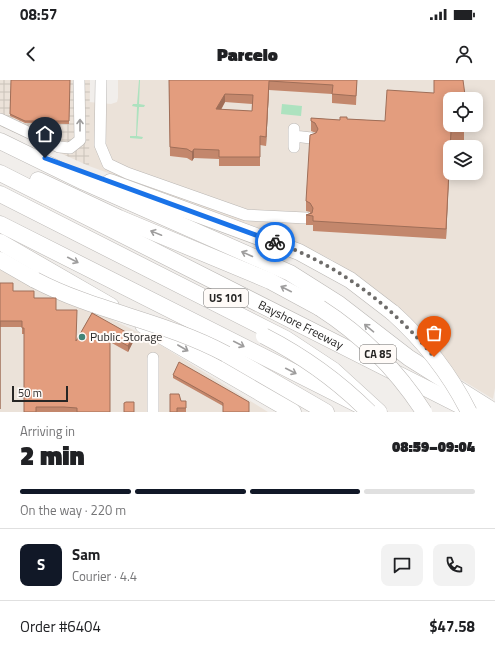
<!DOCTYPE html>
<meta charset="utf-8">
<style>
body{margin:0;font-family:"Titillium Web",sans-serif;background:#f2f2f2;color:#202124;height:100vh;display:flex;flex-direction:column;font-size:15px;white-space:nowrap}
*{box-sizing:border-box;margin:0}
p{font-size:13px;color:#757577}
.icon{flex:none;width:22px;height:22px;fill:none;stroke:currentColor;stroke-width:2;stroke-linecap:round;stroke-linejoin:round}
.map{position:relative;height:332px;overflow:hidden}
.drawer{display:flex;flex-direction:column;background:#fff;flex:1}
.drawer>*{flex:none}
.fabs{position:absolute;left:443px;top:12px;display:grid;gap:8px}
.fabs a{display:grid;place-items:center;width:40px;height:40px;border-radius:8px;background:#fff;box-shadow:0 2px 10px #0003;font-size:20px}
.scale{position:absolute;left:12px;bottom:10px;width:56px;box-sizing:border-box;padding-left:4px;border:2px solid #272625;border-top:0;font-size:11px;line-height:14px;white-space:nowrap;color:#272625;-webkit-text-stroke:3px #fffbf8;paint-order:stroke}
.pin{position:absolute;display:grid;place-items:center;width:34px;height:34px;color:#fff;margin:-41px -17px;border-radius:50% 50% 50% 0;rotate:-45deg;box-shadow:0 0 4px #0007}
.pin .icon{rotate:45deg}
.courier{position:absolute;display:grid;place-items:center;width:40px;height:40px;margin:-20px;border:3px solid #1a73e8;border-radius:50%;background:#fff;color:#222;box-shadow:0 1px 5px #0007}
.overview em{font-style:normal;font-weight:800}
.overview div{display:flex;flex-direction:column-reverse}
.overview{display:flex;align-items:center;justify-content:space-between;height:68px;padding:0 20px}
h1{font-size:26px;font-weight:800;line-height:30px}
.bar{display:grid;grid-template-columns:repeat(4,1fr);gap:6px 4px;align-content:center;height:48px;padding:0 20px}
.bar i{height:5px;border-radius:3px;background:#e0e0e0}
.bar .on{background:#111827}
.bar p{grid-column:span 4}
.line{display:flex;align-items:center;gap:10px;padding:0 20px;border-top:1px solid #e0e0e0}
.line div{flex:1}
.round{display:grid;place-items:center;flex:none;width:42px;height:42px;border-radius:8px;background:#f2f2f2}
.status{display:flex;justify-content:space-between;align-items:center;height:28px;padding:0 20px;background:#fff;direction:ltr}
.status svg{height:11px;fill:currentColor}
header{display:flex;justify-content:space-between;align-items:center;height:52px;padding:0 20px;background:#fff;font-size:18px;font-weight:800}
.map>svg:first-child{display:block}
.built{fill:#ebe2d9;fill-rule:evenodd}
.industrial{fill:url(#industrial-grid)}
.green{fill:#ade2bf}
.lines{fill:none;stroke-linecap:round;stroke-linejoin:round}
.minor-casing{stroke:#bab7b4;stroke-width:12}
.highway-casing{stroke:#bab7b4;stroke-width:17}
.minor{stroke:#fff;stroke-width:11}
.highway{stroke:#fff;stroke-width:16}
.highway-bridge-casing{stroke:#bab7b4;stroke-width:17;stroke-linecap:butt}
.highway-bridge{stroke:#fff;stroke-width:16}
.wall{fill:#c3876c;fill-rule:evenodd}
.shaded-wall{fill:#9f6e58}
.building{fill:#e39d7e;stroke:#9f6e58;fill-rule:evenodd}
.oneway{stroke:#9e9d9d}
.done{stroke:#6e6c6a;stroke-width:4;stroke-dasharray:0 7.2}
.route{stroke:#1a73e8;stroke-width:5}
.poi-dot{fill:#428578;stroke:#fffbf8;stroke-width:1.5}
.labels{text-anchor:middle;stroke-width:4;stroke-linejoin:round;paint-order:stroke}
.shield{fill:#fffbf8;stroke:#686664;stroke-width:1}
.shield-label{font-size:11px;font-weight:bold;fill:#272625}
.street-label{font-size:12px;fill:#272625;stroke:#fffbf8}
.poi-label{font-size:12px;fill:#272625;stroke:#fffbf8;text-anchor:start}
</style>
<div class="status"><b>08:57</b><svg viewBox="0 0 49 12"><path d="M0 12V9h3v3zM5 12V6h3v6zM10 12V3h3v9zM15 12V0h3v12zM26 1h20v11H26zM47 4h2v5h-2z"/></svg></div>
<header><svg class="icon" aria-label="back" viewBox="0 0 24 24"><path d="M15 5l-7 7 7 7"/></svg>Parcelo<svg class="icon" aria-label="person" viewBox="0 0 24 24"><circle cx="12" cy="8" r="4"/><path d="M4 21q1-7 8-7t8 7"/></svg></header>
<div class="map">
<svg width="495" height="332" viewBox="0 0 495 332">
<defs>
<pattern id="industrial-grid" width="8" height="8" patternUnits="userSpaceOnUse"><rect width="8" height="8" fill="#ebe2d9"/><path d="M0 4h8M4 0v8" fill="none" stroke="#cac2ba"/></pattern>
</defs>
<rect width="100%" height="100%" fill="#f1eeeb"/>
<path class="built" d="M 118,0 L 495,0 L 495,308 L 493,319 L 457,297 L 417,248 L 373,208 L 332,180 L 289,159 L 89,86 L 89,22 L 111,24 L 117,22 L 118,18 ZM 450,19 L 476,19 L 476,45 L 450,45 ZM 450,67 L 476,67 L 476,93 L 450,93 Z
M 0,186 L 146,256 L 268,332 L 0,332 Z"/>
<path class="industrial" d="M 0,0 L 90,0 L 89,86 L 0,46 Z"/>
<path class="green" d="M 139,0 L 140,0 L 139,24 L 145,25 L 144,27 L 139,27 L 137,56 L 143,57 L 142,59 L 130,58 L 130,56 L 136,56 L 137,27 L 132,26 L 133,24 L 137,24 Z
M 282,24 L 302,26 L 301,36 L 281,34 Z"/>
<g class="lines">
<defs>
<path id="minor" d="M 101,0 L 100,65 L 108,84 L 127,93 L 246,135 L 306,138
M 0,39 L 59,67 L 70,68 L 80,60 L 79,0
M 294,56 L 311,58
M 294,67 L 294,49
M 153,332 L 153,278"/>
<g id="highway">
<path d="M 0,61 L 84,102 L 290,193 L 339,224 L 409,278 L 495,332"/>
<path id="s1" d="M 0,93 L 473,332"/>
<path d="M 38,100 L 119,138 L 270,201 L 320,228"/>
<path d="M 110,102 L 299,172 L 350,200 L 393,233"/>
<path d="M 0,114 L 286,259 L 333,290 L 379,332"/>
<path d="M 0,144 L 359,325"/>
<path d="M 0,162 L 111,226"/>
<path d="M 0,180 L 35,200"/>
<path d="M 143,245 L 293,332"/>
<path d="M 226,274 L 326,332"/>
</g>
</defs>
<use href="#minor" class="minor-casing"/>
<use href="#highway" class="highway-casing"/>
<use href="#minor" class="minor"/>
<use href="#highway" class="highway"/>
<defs>
<path id="highway-bridge" d="M 35,200 C 96,232 165,241 226,274
M 320,228 C 362,255 397,290 424,332
M 393,233 C 424,261 450,294 469,332
M 264,256 C 303,276 337,300 369,332"/>
</defs>
<use href="#highway-bridge" class="highway-bridge-casing"/>
<use href="#highway-bridge" class="highway-bridge"/>
</g>
<path class="wall" d="M 11,0 L 70,0 L 69,44 L 25,43 L 10,36 Z
M 169,0 L 357,0 L 356,25 L 332,23 L 332,14 L 269,10 L 266,66 L 260,65 L 260,86 L 219,86 L 219,79 L 194,78 L 192,81 L 187,78 L 170,76 ZM 225,22 L 252,24 L 252,31 L 221,30 Z
M 311,38 L 340,40 L 347,39 L 464,45 L 464,60 L 451,60 L 450,67 L 446,159 L 313,151 L 313,145 L 306,145 L 306,135 L 310,133 L 310,132 L 306,131 L 306,121 L 316,53 L 311,51 Z
M 0,203 L 13,211 L 34,218 L 56,230 L 76,261 L 92,233 L 133,262 L 128,272 L 110,262 L 110,332 L 24,332 L 24,254 L 22,254 L 22,247 L 0,247 Z
M 173,295 L 249,332 L 223,326 L 173,298 Z
M 181,321 L 186,321 L 186,332 L 170,332 Z"/>
<path class="shaded-wall" d="M 269,1 L 269,10 L 266,66 L 266,57 Z
M 225,14 L 225,22 L 216,38 L 216,29 Z
M 450,67 L 450,77 L 446,159 L 446,149 Z
M 194,69 L 194,78 L 192,81 L 192,72 Z
M 133,256 L 133,262 L 128,272 L 128,266 Z"/>
<path class="building" d="M 11,0 L 70,0 L 69,41 L 25,41 L 10,34 Z
M 169,0 L 357,0 L 356,16 L 332,14 L 333,5 L 269,1 L 266,57 L 260,56 L 260,77 L 219,77 L 219,70 L 194,69 L 192,72 L 187,69 L 170,67 ZM 225,14 L 253,15 L 252,31 L 216,29 Z
M 434,0 L 463,0 L 465,15 L 464,19 L 450,19 L 450,45 L 464,45 L 464,51 L 451,51 L 446,149 L 313,141 L 313,136 L 306,135 L 312,133 L 313,128 L 310,123 L 306,121 L 310,55 L 316,53 L 318,49 L 315,43 L 311,41 L 311,38 L 340,40 L 340,37 L 347,37 L 347,39 L 385,41 L 387,10 L 434,13 Z
M 0,203 L 13,203 L 13,211 L 34,211 L 34,218 L 56,218 L 56,230 L 77,230 L 76,261 L 92,233 L 133,256 L 128,266 L 110,256 L 110,332 L 77,332 L 77,328 L 64,327 L 36,327 L 36,332 L 24,332 L 24,248 L 22,248 L 22,241 L 0,241 L 0,329 Z
M 179,282 L 249,322 L 249,332 L 223,332 L 223,323 L 173,295 Z
M 170,314 L 179,314 L 181,321 L 186,321 L 186,328 L 177,328 L 177,332 L 170,332 Z
M 126,322 L 134,322 L 134,332 L 124,332 L 124,323 Z"/>
<defs><path id="oneway-shaft" d="M-6 0H5M1.5-3L5.5 0L1.5 3" fill="none" stroke-width="1.6" stroke-linecap="round" stroke-linejoin="round"/></defs>
<g class="oneway">
<use href="#oneway-shaft" transform="translate(80 45) rotate(-90)"/>
<use href="#oneway-shaft" transform="translate(156 153) rotate(-158)"/>
<use href="#oneway-shaft" transform="translate(247 174) rotate(-156)"/>
<use href="#oneway-shaft" transform="translate(73 180) rotate(27)"/>
<use href="#oneway-shaft" transform="translate(286 209) rotate(-153)"/>
<use href="#oneway-shaft" transform="translate(369 248) rotate(-140)"/>
<use href="#oneway-shaft" transform="translate(239 264) rotate(27)"/>
<use href="#oneway-shaft" transform="translate(183 268) rotate(30)"/>
<use href="#oneway-shaft" transform="translate(291 291) rotate(27)"/>
</g>
<g class="lines">
<path class="done" d="M 275,162 C 339,185 391,225 434,277"/>
<path class="route" d="M 45,78 L 275,162"/>
</g>
<circle class="poi-dot" cx="82" cy="257" r="4"/>
<g class="labels">
<g class="shield">
<rect x="204" y="209" width="44" height="18" rx="3"/>
<rect x="360" y="265" width="36" height="18" rx="3"/>
</g>
<g class="shield-label">
<text x="226" y="222">US 101</text>
<text x="378" y="278">CA 85</text>
</g>
<g class="street-label">
<text dy="4" stroke="none"><textPath href="#s1" startOffset="337">Bayshore Freeway</textPath></text>
</g>
<g class="poi-label">
<text x="90" y="261">Public Storage</text>
</g>
</g>
</svg>
<div class="fabs">
<a><svg class="icon" aria-label="locate" viewBox="0 0 24 24"><circle cx="12" cy="12" r="6"/><path d="M12 2v4M12 18v4M2 12h4M18 12h4"/></svg></a>
<a><svg class="icon" aria-label="layers" viewBox="0 0 24 24"><path d="M12 4l9 5-9 5-9-5zM3 14l9 5 9-5"/></svg></a>
</div>
<div class="scale">50 m</div>
<div class="pin" style="left:434px;top:277px;background:#ea580c"><svg class="icon" aria-label="bag" viewBox="0 0 24 24"><path d="M5 8h14l-1 12H6zM9 8a3 3 0 0 1 6 0"/></svg></div>
<div class="pin" style="left:45px;top:78px;background:#1f2937"><svg class="icon" aria-label="home" viewBox="0 0 24 24"><path d="M3 11l9-7 9 7M6 9v11h12V9"/></svg></div>
<div class="courier" style="left:275px;top:162px"><svg class="icon" aria-label="bike" viewBox="0 0 24 24"><circle cx="6" cy="16" r="4"/><circle cx="18" cy="16" r="4"/><path d="M6 16l4-8h5l3 8M10 8l3 8H6M13 5h3"/></svg></div>
</div>
<section class="drawer">
<div class="overview"><div><h1>2 min</h1><p>Arriving in</p></div><em>08:59–09:04</em></div>
<div class="bar"><i class="on"></i><i class="on"></i><i class="on"></i><i></i><p>On the way · 220 m</p></div>
<div class="line" style="height:72px"><b class="round" style="background:#111827;color:#fff">S</b><div><b>Sam</b><p>Courier · 4.4</p></div><a class="round"><svg class="icon" aria-label="chat" viewBox="0 0 24 24"><path d="M4 5h16v11H9l-5 4z"/></svg></a><a class="round"><svg class="icon" aria-label="phone" viewBox="0 0 24 24"><path d="M5 4h4l2 5-3 2q2 4 5 5l2-3 5 2v4C11 20 4 13 5 4z"/></svg></a></div>
<div class="line" style="height:52px"><div>Order #6404</div><b>$47.58</b></div>
</section>
